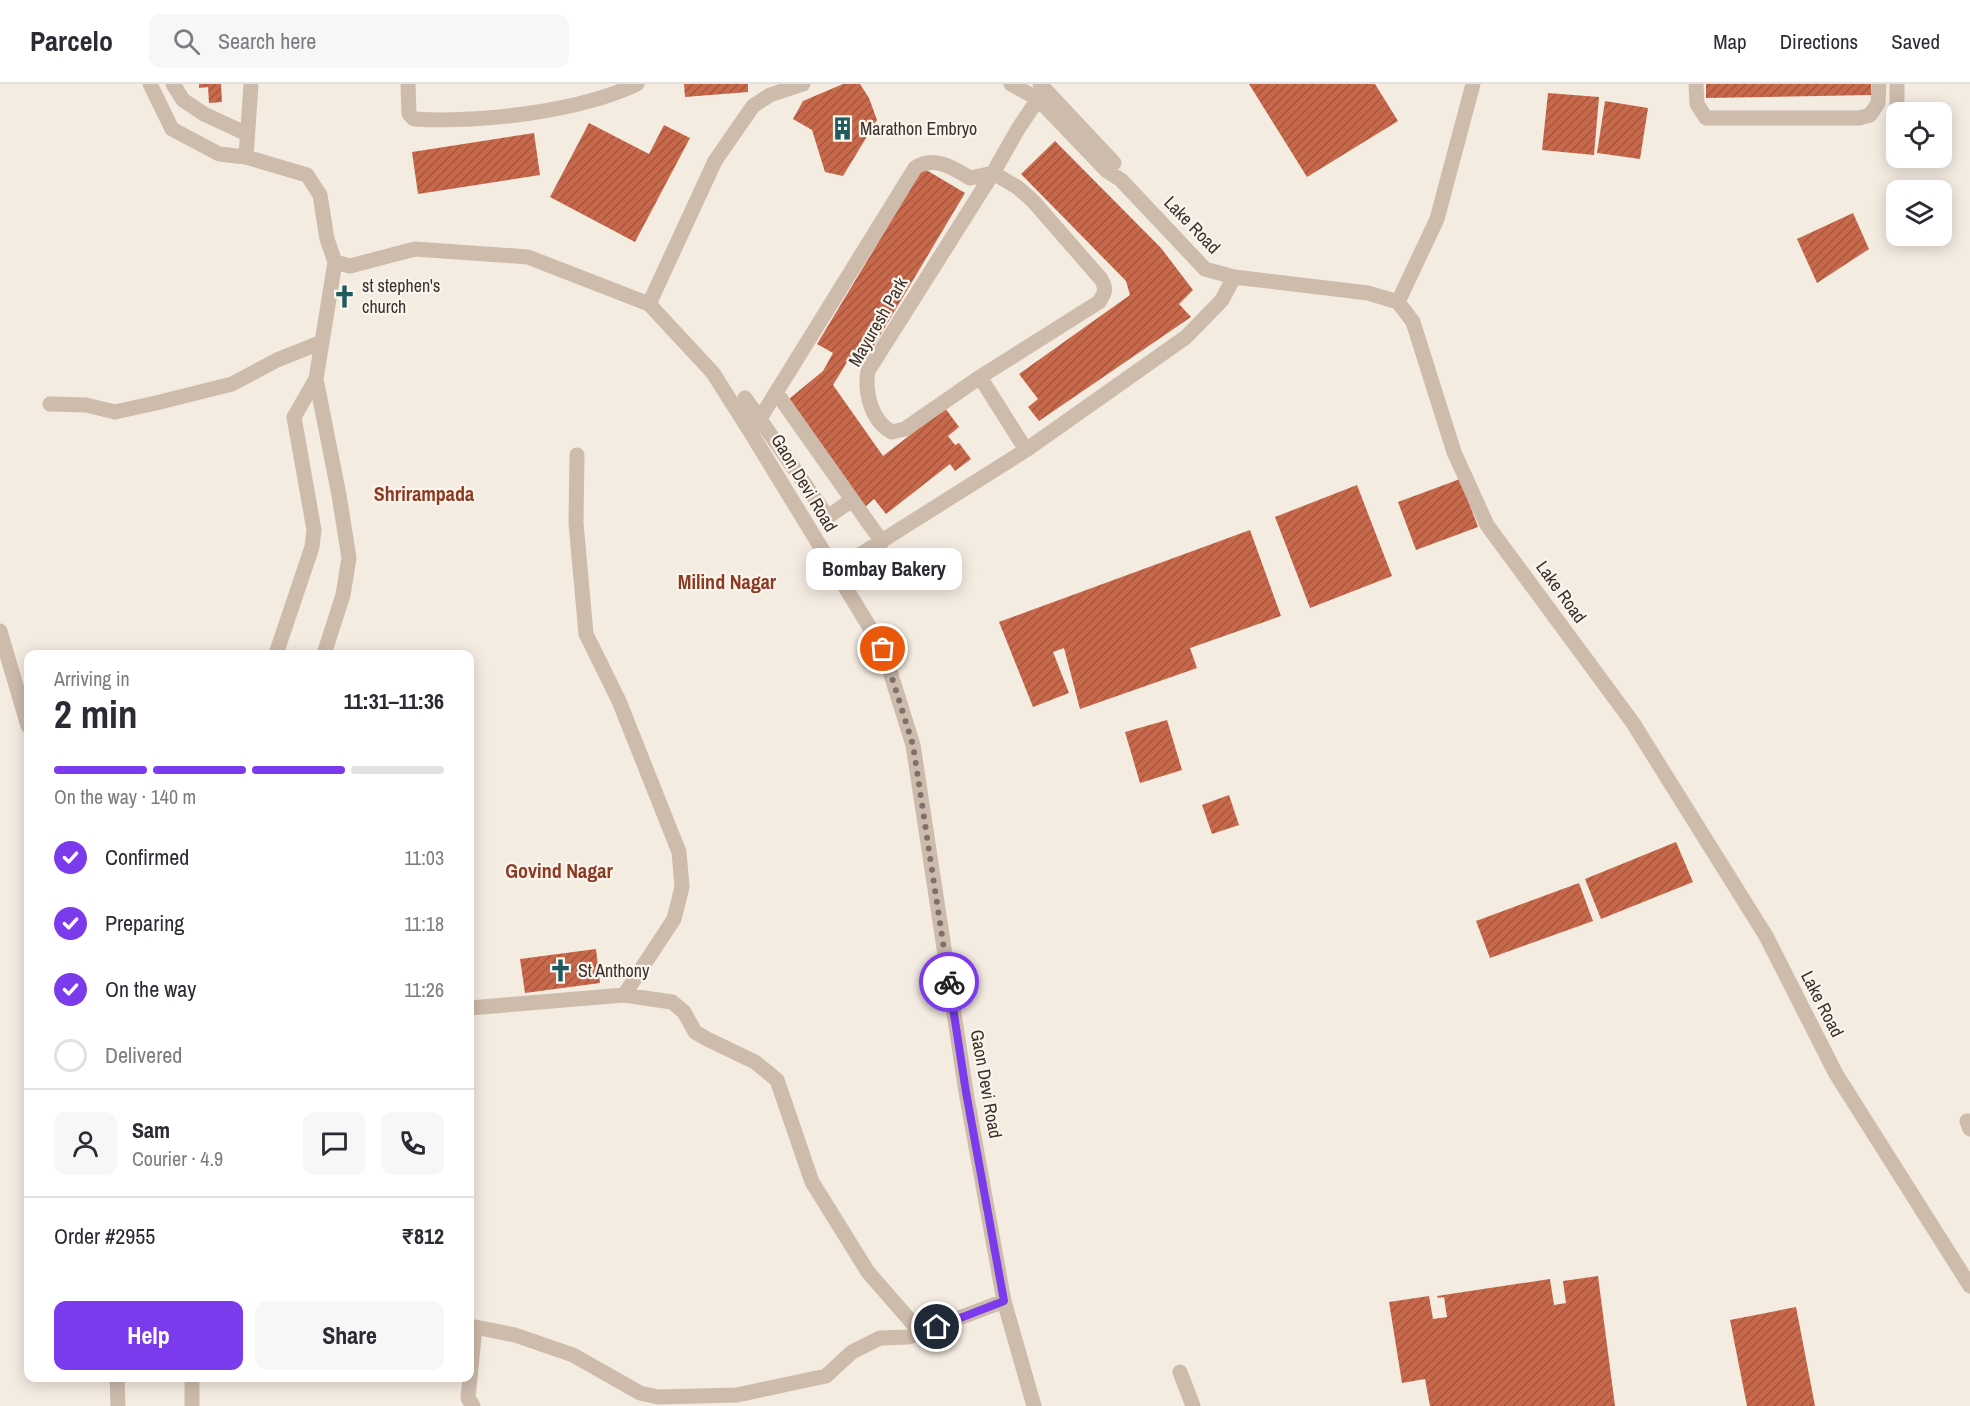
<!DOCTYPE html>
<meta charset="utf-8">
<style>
body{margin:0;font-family:"Archivo Narrow",sans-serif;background:#f7f7f7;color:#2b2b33;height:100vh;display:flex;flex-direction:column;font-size:22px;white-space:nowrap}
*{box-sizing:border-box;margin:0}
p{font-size:20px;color:#7c7c81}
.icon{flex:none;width:33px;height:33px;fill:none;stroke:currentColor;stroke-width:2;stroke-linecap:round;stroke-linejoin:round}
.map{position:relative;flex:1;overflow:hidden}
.side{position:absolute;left:24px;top:566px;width:450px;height:732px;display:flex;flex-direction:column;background:#fff;border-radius:12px;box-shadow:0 3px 15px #0003}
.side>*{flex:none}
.fabs{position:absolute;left:1886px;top:18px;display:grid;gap:12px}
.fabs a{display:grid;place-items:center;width:66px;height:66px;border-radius:12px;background:#fff;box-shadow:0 3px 15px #0003;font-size:30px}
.pin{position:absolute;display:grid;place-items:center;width:51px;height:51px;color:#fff;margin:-26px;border:3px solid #fff;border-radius:50%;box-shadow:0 2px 6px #0007}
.courier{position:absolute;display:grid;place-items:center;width:60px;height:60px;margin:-30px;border:4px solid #7c3aed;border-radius:50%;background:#fff;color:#222;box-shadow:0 2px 8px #0007}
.bubble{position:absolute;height:42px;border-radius:12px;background:#fff;box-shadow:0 3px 15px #0003;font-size:20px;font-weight:700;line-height:42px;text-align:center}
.summary em{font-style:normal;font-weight:700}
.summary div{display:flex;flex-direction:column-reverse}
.summary{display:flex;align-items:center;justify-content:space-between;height:102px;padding:0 30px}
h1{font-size:39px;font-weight:700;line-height:45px}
.bar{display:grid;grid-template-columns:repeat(4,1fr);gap:9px 6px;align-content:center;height:72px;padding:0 30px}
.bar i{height:8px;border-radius:4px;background:#e1e1e2}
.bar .selected{background:#7c3aed}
.bar p{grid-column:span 4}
.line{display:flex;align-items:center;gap:15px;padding:0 30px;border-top:2px solid #e1e1e2}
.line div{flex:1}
.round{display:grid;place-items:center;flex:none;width:63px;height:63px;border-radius:12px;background:#f7f7f7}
ol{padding:0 30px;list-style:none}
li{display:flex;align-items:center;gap:18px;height:66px}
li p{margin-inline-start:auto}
li .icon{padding:6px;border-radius:50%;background:#7c3aed;color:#fff;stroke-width:4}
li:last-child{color:#7c7c81}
li i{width:33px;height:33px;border:3px solid #e1e1e2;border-radius:50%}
.primary-button{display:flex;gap:12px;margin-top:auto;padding:12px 30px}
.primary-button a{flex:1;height:69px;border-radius:12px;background:#7c3aed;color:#fff;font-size:24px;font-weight:700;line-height:69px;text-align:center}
.primary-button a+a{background:#f7f7f7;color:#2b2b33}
header{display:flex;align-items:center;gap:36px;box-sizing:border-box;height:84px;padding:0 30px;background:#fff;border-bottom:2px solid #e1e1e2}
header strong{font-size:28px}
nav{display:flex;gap:33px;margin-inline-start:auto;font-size:21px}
.search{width:420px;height:54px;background:#f7f7f7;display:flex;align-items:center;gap:15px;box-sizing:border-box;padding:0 21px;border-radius:12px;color:#7c7c81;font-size:22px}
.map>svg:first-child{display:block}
.building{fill:url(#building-hatch)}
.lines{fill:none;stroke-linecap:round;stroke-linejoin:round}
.minor{stroke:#cdbbac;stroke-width:15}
.done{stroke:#7c716b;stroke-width:6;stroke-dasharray:0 10.8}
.route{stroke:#7c3aed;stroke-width:8}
.labels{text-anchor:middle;stroke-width:4.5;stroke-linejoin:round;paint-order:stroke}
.poi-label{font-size:18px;fill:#3b302b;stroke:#fbf5ee;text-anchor:start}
.street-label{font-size:18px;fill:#3b302b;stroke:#fbf5ee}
.neighbourhood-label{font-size:20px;font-weight:bold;fill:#8c3b22;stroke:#fbf5ee}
</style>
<header>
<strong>Parcelo</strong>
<div class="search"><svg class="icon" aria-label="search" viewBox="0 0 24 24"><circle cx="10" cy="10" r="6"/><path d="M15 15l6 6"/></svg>Search here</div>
<nav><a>Map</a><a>Directions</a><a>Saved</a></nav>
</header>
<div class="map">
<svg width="1970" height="1322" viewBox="0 0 1970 1322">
<defs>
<pattern id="building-hatch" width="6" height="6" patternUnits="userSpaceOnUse" patternTransform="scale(1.5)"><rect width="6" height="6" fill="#c8694b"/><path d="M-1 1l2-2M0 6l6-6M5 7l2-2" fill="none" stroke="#a4573f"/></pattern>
</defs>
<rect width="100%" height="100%" fill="#f4ebe1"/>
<path class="building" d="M 199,0 L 221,0 L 222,18 L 209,19 L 208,3 L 199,4 Z
M 684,0 L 748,0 L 748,8 L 685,13 Z
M 843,0 L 860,0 L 869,14 L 877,36 L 843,92 L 825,88 L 812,46 L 793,35 L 803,17 Z
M 1249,0 L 1375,0 L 1398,37 L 1307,93 Z
M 1706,0 L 1871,0 L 1871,11 L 1706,14 Z
M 1548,9 L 1599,13 L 1594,71 L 1542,66 Z
M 1605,17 L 1648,24 L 1640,75 L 1597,69 Z
M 589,39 L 649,70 L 664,41 L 690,54 L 635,158 L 550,113 Z
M 534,49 L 540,91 L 418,110 L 412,68 Z
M 1055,57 L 1161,164 L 1193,206 L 1179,220 L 1191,233 L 1039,337 L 1028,323 L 1038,315 L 1019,290 L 1130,211 L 1126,197 L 1021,90 Z
M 923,84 L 965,109 L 860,285 L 847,278 L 833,301 L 883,372 L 945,324 L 959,343 L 948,352 L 955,361 L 959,359 L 971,375 L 955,387 L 950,380 L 886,430 L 874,415 L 865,423 L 789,315 L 823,287 L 833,269 L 817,260 Z
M 1853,129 L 1869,165 L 1817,199 L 1797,155 Z
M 1460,395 L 1478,443 L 1416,466 L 1398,418 Z
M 1357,401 L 1392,492 L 1310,524 L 1275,433 Z
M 1250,446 L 1281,532 L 1190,564 L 1197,584 L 1080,625 L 1064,564 L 1053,568 L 1069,609 L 1033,623 L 999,538 Z
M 1167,636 L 1182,686 L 1140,699 L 1125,648 Z
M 1229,711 L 1239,741 L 1212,750 L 1202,721 Z
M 1676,758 L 1693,798 L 1601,835 L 1585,795 Z
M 1579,799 L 1593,837 L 1490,874 L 1476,837 Z
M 596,865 L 600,899 L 525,909 L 520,875 Z
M 1598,1192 L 1615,1322 L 1430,1322 L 1425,1295 L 1402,1299 L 1389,1218 L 1429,1212 L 1433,1235 L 1447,1233 L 1444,1213 L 1438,1214 L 1437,1212 L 1550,1195 L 1554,1221 L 1566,1219 L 1563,1197 Z
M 1796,1223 L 1815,1322 L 1747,1322 L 1730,1236 Z"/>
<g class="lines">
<path class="minor" d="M 150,0 L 172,45 L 219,70 L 246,73 L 307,91 L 320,111 L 327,155 L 335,178 L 316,295 L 294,333 L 314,446 L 312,463 L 276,570
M 173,0 L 183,16 L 204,30 L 247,50
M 408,0 L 409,30 L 414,35 C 479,39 578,28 637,0
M 1011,0 L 1038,15 L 1107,87 L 1121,96 L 1205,185 L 1234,193 L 1368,209 L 1398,218 L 1413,238 L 1454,368 L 1487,441 L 1633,639 L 1766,852 L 1836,990 L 1970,1202
M 1040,0 L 1114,79
M 1696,0 L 1697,20 L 1706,34 L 1859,34 L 1870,31 L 1878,19 L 1879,0
M 1897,24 L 1897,0
M 246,73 L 251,0
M 335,178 L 350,182 L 415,165 L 528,173 L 649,220 L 713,289 L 751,349 L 883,565 L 913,661 L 966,1008 L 1004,1217 L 1034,1322
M 1398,218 L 1437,135 L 1473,0
M 649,220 L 715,77 L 753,22 L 770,11 L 803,0
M 980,293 L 905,345 L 892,348 C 872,338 864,309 868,287 L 993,89 L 1018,45 L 1038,15
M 316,295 L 339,411 L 349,474 L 343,511 L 324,570
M 776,308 L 882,458
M 745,314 L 825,429 L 829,432 L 852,416
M 50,320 L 86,321 L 115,328 L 156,319 L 232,300 L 277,276 L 322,258
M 751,349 L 915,84 C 934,71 953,84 970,94 L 993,89 L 1017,103 L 1033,117 L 1101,195 C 1107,205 1105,209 1099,218 L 980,293 L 1026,366
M 834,487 L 1026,366 L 1186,253 L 1222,216 L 1234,193
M 0,547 L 28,642
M 624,911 L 672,918 L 684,928 L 695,948 L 707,955 L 755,978 L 777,996 L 812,1098 L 868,1188 L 921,1249
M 470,924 L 624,911 L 674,835 L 682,803 L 679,768 L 619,617 L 586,550 L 576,439 L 577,371
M 1970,1037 L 1967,1037 L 1970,1045
M 470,1242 L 515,1251 L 573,1271 L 640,1309 L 658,1313 L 737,1311 L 826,1292 L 852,1268 L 880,1254 L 909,1253 L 1004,1217
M 1180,1288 L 1193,1322
M 117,1293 L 118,1322
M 192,1293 L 192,1322
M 473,1322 L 468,1314 L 475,1243"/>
</g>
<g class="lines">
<path class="done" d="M 883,565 L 913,661 L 949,898"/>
<path class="route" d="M 937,1243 L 1004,1217 L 966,1008 L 949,898"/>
</g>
<defs>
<symbol id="building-bare" viewBox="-9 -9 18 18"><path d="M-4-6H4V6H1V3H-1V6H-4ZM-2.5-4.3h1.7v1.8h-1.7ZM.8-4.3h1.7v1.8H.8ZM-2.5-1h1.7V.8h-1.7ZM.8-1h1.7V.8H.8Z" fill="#1f5a5e" stroke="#fbf5ee" stroke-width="2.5" paint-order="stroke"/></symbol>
<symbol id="church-bare" viewBox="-9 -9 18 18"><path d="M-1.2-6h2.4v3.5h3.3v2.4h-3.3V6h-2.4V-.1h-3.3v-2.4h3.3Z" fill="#1f5a5e" stroke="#fbf5ee" stroke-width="2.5" paint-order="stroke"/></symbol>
</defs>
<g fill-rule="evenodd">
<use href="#building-bare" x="826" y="28" width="33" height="33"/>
<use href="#church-bare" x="328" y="196" width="33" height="33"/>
<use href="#church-bare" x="544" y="870" width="33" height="33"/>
</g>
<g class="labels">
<g class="poi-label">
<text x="860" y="51">Marathon Embryo</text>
<text x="362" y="208">st stephen's<tspan x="362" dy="21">church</tspan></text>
<text x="578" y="893">St Anthony</text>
</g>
<g class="street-label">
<text transform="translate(1192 141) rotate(46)" y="6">Lake Road</text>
<text transform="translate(878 238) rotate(-60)" y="6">Mayuresh Park</text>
<text transform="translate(804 399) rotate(59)" y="6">Gaon Devi Road</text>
<text transform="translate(1561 508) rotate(54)" y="6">Lake Road</text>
<text transform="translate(1822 920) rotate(63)" y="6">Lake Road</text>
<text transform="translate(986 1000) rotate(80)" y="6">Gaon Devi Road</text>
</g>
<g class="neighbourhood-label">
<text x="424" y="417">Shrirampada</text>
<text x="727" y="505">Milind Nagar</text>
<text x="559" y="794">Govind Nagar</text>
</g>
</g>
</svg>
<div class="fabs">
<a><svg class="icon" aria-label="locate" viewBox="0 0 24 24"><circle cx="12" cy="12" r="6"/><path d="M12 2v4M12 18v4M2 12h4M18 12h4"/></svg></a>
<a><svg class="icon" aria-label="layers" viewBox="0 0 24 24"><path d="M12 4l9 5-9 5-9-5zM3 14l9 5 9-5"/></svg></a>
</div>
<div class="pin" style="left:883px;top:565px;background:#ea580c"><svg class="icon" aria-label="bag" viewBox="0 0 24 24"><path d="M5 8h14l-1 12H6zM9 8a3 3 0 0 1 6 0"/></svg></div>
<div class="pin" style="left:937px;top:1243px;background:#1f2937"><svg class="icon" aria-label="home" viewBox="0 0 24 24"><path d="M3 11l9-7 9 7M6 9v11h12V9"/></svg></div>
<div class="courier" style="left:949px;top:898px"><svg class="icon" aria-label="bike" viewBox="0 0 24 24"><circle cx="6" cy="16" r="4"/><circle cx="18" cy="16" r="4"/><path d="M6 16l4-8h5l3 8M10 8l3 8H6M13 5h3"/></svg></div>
<div class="bubble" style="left:806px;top:464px;width:156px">Bombay Bakery</div>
<section class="side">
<div class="summary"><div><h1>2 min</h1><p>Arriving in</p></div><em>11:31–11:36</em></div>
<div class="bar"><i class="selected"></i><i class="selected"></i><i class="selected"></i><i></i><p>On the way · 140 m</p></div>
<ol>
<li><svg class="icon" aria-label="check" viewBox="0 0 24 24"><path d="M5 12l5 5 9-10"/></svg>Confirmed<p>11:03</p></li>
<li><svg class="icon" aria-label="check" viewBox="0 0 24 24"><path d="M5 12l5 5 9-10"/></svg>Preparing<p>11:18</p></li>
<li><svg class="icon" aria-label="check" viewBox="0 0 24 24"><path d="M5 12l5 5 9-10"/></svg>On the way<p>11:26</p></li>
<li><i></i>Delivered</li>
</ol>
<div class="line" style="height:108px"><a class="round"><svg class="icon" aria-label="person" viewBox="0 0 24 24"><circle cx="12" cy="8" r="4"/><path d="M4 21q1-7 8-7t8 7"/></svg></a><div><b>Sam</b><p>Courier · 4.9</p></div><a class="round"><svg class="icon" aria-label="chat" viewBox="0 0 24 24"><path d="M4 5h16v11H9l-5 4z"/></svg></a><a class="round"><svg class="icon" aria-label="phone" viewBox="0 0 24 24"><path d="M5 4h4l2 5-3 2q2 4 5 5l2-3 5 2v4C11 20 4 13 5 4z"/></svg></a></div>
<div class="line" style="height:78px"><div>Order #2955</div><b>₹812</b></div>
<div class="primary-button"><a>Help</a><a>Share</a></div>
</section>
</div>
